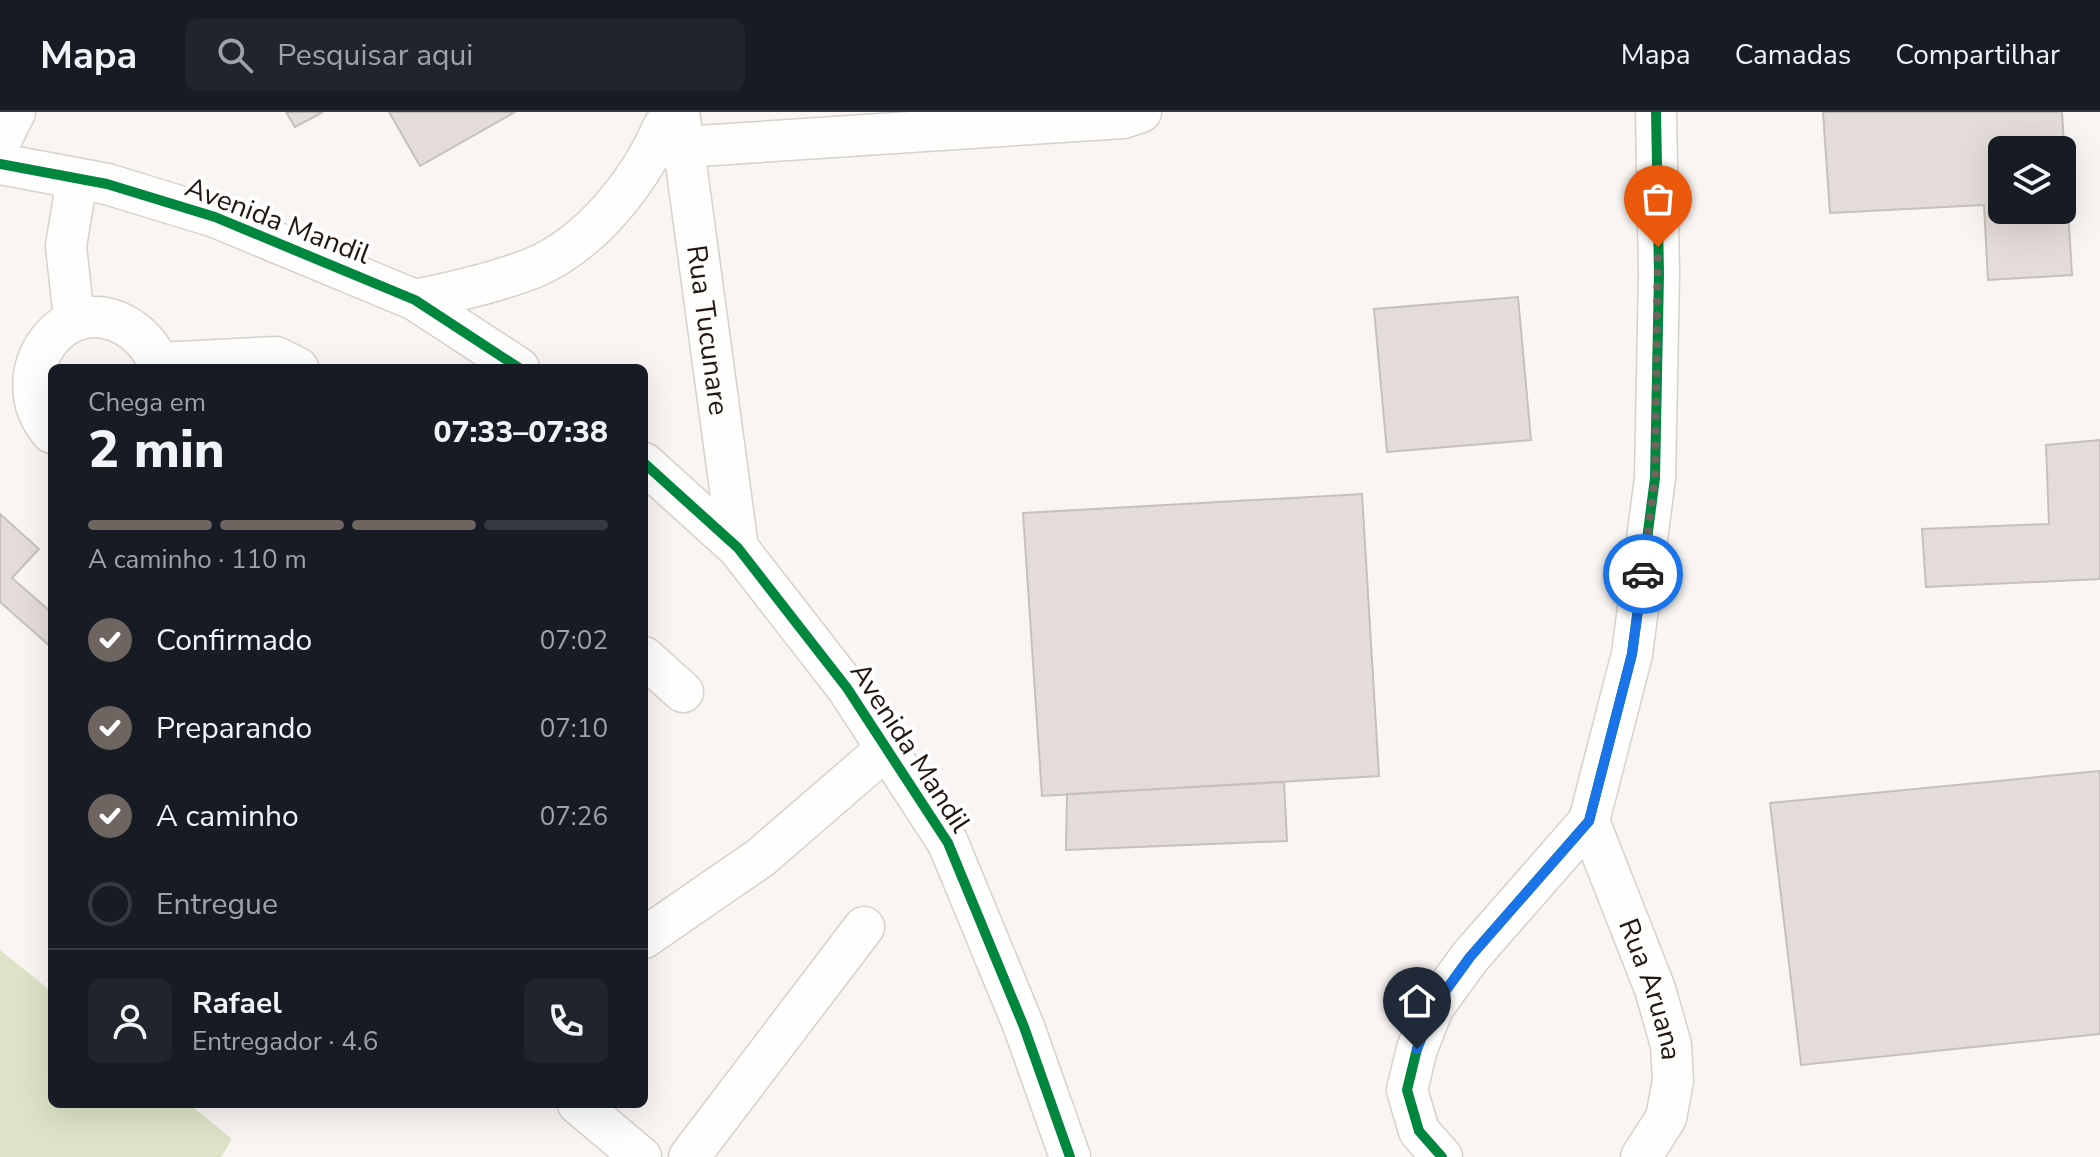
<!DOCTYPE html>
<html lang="pt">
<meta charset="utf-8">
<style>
body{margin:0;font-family:"Nunito Sans",sans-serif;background:#20242c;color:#f1f3f6;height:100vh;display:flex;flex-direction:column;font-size:30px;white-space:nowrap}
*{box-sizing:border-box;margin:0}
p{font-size:26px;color:#9ea1a6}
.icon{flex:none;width:44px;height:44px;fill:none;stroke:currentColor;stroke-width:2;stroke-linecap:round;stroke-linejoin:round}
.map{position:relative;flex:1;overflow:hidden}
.panel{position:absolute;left:48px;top:252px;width:600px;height:744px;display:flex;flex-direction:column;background:#171b24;border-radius:12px;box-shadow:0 8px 32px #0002}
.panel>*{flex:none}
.fabs{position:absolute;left:1988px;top:24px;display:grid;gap:16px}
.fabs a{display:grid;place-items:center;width:88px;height:88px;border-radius:12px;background:#171b24;box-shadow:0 8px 32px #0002;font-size:40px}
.pin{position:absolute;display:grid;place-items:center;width:68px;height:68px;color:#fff;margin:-82px -34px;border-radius:50% 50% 50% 0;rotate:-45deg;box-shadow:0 0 8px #0007}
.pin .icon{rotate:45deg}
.courier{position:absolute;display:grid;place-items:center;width:80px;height:80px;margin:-40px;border:6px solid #1a73e8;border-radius:50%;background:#fff;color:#222;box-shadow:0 2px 10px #0007}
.head em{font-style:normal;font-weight:800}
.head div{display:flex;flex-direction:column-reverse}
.head{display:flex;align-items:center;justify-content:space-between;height:136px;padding:0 40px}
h1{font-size:52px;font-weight:800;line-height:60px}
.bar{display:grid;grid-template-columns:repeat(4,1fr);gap:12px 8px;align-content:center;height:96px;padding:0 40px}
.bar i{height:10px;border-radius:6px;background:#363941}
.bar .on{background:#6e6560}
.bar p{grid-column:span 4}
.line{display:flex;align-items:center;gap:20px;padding:0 40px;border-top:2px solid #363941}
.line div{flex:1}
.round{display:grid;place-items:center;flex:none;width:84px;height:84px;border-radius:12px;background:#20242c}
ol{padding:0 40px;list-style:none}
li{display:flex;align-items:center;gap:24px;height:88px}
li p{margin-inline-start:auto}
li .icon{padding:8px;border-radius:50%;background:#6e6560;color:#fff;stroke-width:4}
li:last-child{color:#9ea1a6}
li i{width:44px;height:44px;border:4px solid #363941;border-radius:50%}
header{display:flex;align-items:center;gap:48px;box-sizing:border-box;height:112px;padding:0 40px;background:#171b24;border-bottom:2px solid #363941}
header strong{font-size:38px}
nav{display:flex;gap:44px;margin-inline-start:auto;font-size:28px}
.search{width:560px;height:72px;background:#20242c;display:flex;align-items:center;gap:20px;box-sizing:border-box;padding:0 28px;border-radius:12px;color:#9ea1a6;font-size:30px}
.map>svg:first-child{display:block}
.green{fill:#dce3c6}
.building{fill:#e4dcd8;stroke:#c6c0bb;stroke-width:2;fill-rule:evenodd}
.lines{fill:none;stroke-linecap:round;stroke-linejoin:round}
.minor-casing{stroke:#d8d0cc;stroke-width:43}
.minor{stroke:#fefefd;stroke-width:40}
.cycleway-casing{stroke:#fff;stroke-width:15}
.cycleway{stroke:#00873e;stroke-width:10}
.done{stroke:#6e6560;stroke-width:8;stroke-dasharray:0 14.4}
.route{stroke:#1a73e8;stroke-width:10}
.labels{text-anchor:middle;stroke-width:8;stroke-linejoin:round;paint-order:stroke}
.street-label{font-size:28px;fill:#231811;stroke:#fff}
</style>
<header>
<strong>Mapa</strong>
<div class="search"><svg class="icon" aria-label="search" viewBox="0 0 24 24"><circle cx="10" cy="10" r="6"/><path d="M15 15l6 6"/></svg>Pesquisar aqui</div>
<nav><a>Mapa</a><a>Camadas</a><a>Compartilhar</a></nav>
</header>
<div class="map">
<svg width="2100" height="1045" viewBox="0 0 2100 1045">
<rect width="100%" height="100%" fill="#f8f5f3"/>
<path class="green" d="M 0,838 L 52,880 L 52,992 L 189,992 L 232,1027 L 221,1045 L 0,1045 Z"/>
<path class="building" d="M 286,0 L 323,0 L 295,15 Z
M 389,0 L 515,0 L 420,54 Z
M 1823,0 L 2062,0 L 2072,163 L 1988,168 L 1984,93 L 1830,101 ZM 2002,38 L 2062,38 L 2062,98 L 2002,98 Z
M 1518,185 L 1531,328 L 1387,340 L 1374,197 Z
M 2100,328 L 2100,467 L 1926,475 L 1922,417 L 2049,412 L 2046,333 Z
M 1362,382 L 1379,664 L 1042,684 L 1023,401 Z
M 0,402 L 39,437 L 12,466 L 52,501 L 52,536 L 0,490 Z
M 2100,659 L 2100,922 L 1801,953 L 1770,691 Z
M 1284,670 L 1287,729 L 1066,738 L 1067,682 Z"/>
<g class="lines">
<defs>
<g id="minor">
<path id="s1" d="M 679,0 L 738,436"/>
<path d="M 0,30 L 15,0"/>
<path d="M 653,37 L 1123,6 L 1141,0"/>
<path d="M 0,52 L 107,72 L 215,105 L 415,188 L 519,256"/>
<path d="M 415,188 C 455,180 494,171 533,156 C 590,132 639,71 663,15"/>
<path d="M 74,207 L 66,134 L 77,67"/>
<path d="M 158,251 L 276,245 L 298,256"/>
<path d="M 52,321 C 0,264 66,168 135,220 C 146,229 156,241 158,256"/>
<path d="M 644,351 L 738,436 L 847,576 L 948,731 L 1024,915 L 1070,1045"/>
<path d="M 644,545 L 683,580"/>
<path id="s2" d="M 1589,709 L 1655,877 L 1671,933 L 1673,969 L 1666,1006 L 1641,1045"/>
<path d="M 644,826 L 760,746 L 886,637"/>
<path d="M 578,992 L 641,1045"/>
<path d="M 689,1045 L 864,815"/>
<path d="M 1442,1045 L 1419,1019 L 1407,978 L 1417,937 L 1433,896 L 1470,845 L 1589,709 L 1632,542 L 1655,366 L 1659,162 L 1656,0"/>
</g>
</defs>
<use href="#minor" class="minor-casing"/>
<use href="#minor" class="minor"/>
<defs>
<path id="cycleway" d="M 0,52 L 107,72 L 215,105 L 415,188 L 519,256
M 644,351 L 738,436 L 847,576 L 948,731 L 1024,915 L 1070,1045
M 1442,1045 L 1419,1019 L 1407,978 L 1417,937 L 1433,896 L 1470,845 L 1589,709 L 1632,542 L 1655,366 L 1659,162 L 1656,0"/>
</defs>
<use href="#cycleway" class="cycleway-casing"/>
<use href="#cycleway" class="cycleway"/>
</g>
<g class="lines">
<path class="done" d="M 1643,462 L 1655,366 L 1658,135"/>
<path class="route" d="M 1417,937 L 1433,896 L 1470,845 L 1589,709 L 1632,542 L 1643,462"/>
</g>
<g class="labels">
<g class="street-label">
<text transform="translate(278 108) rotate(21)" y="10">Avenida Mandil</text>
<text dy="10" stroke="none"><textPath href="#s1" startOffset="220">Rua Tucunare</textPath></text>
<text transform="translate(911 635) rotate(57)" y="10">Avenida Mandil</text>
<text dy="10" stroke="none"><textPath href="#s2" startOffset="180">Rua Aruana</textPath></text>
</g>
</g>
</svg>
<div class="fabs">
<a><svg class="icon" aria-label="layers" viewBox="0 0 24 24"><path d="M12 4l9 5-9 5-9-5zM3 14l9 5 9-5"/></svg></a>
</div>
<div class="pin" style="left:1658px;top:135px;background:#ea580c"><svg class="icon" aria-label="bag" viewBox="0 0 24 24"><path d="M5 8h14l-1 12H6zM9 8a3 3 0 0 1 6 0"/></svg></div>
<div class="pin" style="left:1417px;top:937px;background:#1f2937"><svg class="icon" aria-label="home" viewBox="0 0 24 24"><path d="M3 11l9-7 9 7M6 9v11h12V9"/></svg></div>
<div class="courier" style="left:1643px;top:462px"><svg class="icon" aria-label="car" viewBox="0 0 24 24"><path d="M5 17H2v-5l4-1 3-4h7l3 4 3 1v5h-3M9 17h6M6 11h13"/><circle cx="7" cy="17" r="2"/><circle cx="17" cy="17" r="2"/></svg></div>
<section class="panel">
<div class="head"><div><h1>2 min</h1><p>Chega em</p></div><em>07:33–07:38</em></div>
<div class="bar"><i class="on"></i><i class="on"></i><i class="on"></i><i></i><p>A caminho · 110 m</p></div>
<ol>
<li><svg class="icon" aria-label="check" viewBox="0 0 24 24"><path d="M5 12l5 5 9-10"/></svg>Confirmado<p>07:02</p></li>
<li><svg class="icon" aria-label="check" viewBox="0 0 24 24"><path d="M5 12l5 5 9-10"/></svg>Preparando<p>07:10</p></li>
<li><svg class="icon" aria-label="check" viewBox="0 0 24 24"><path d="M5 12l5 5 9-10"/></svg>A caminho<p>07:26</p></li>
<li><i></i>Entregue</li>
</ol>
<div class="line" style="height:144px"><a class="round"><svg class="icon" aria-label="person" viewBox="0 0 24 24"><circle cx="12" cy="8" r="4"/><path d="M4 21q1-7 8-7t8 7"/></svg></a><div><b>Rafael</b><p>Entregador · 4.6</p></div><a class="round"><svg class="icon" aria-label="phone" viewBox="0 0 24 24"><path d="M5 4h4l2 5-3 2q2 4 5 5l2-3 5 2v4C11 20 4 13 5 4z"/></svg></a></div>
</section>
</div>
